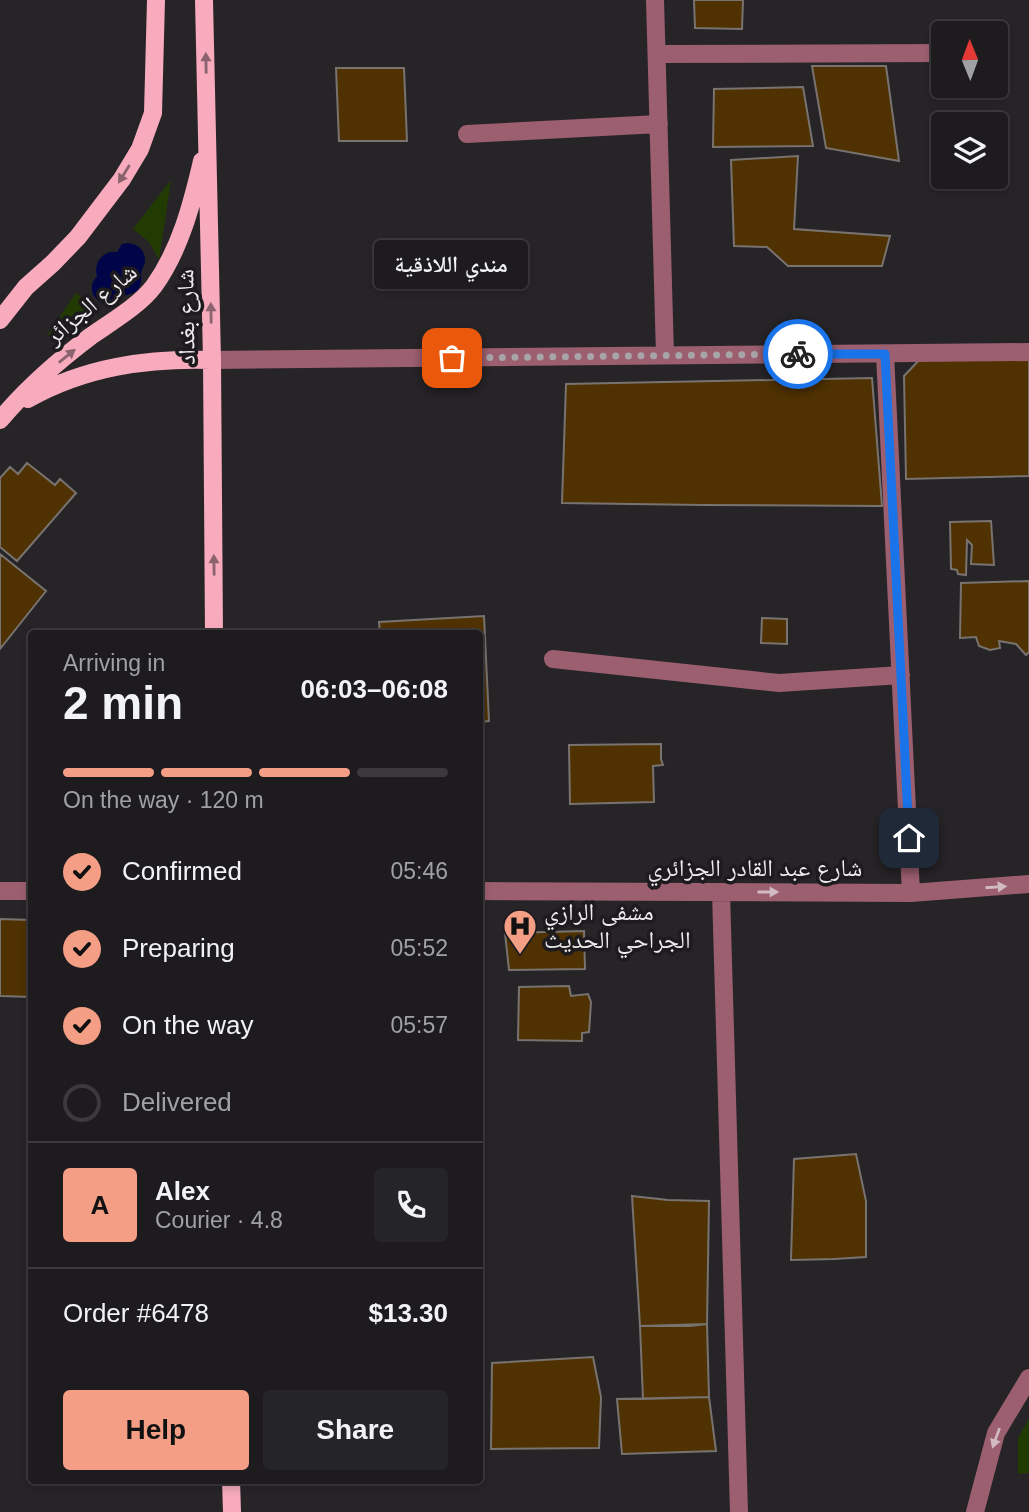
<!DOCTYPE html>
<meta charset="utf-8">
<style>
body{margin:0;font-family:Helvetica,"Noto Naskh Arabic",sans-serif;background:#252427;color:#f1f3f6;height:100vh;display:flex;flex-direction:column;font-size:26px;white-space:nowrap}
*{box-sizing:border-box;margin:0}
p{font-size:23px;color:#a0a1a4}
.icon{flex:none;width:38px;height:38px;fill:none;stroke:currentColor;stroke-width:2;stroke-linecap:round;stroke-linejoin:round}
.map{position:relative;flex:1;overflow:hidden}
.panel{position:absolute;left:28px;top:630px;width:455px;height:854px;display:flex;flex-direction:column;background:#1d1b1e;border-radius:7px;box-shadow:0 4px 10px #0003,0 0 0 2px #3b393c}
.panel>*{flex:none}
.needle{width:46px;rotate:359deg}
.tools{position:absolute;left:931px;top:21px;display:grid;gap:14px}
.tools a{display:grid;place-items:center;width:77px;height:77px;border-radius:7px;background:#1d1b1e;box-shadow:0 4px 10px #0003,0 0 0 2px #3b393c;font-size:35px}
.pin{position:absolute;display:grid;place-items:center;width:60px;height:60px;color:#fff;margin:-30px;border-radius:14px;box-shadow:0 4px 10px #0006}
.courier{position:absolute;display:grid;place-items:center;width:70px;height:70px;margin:-35px;border:5px solid #1a73e8;border-radius:50%;background:#fff;color:#222;box-shadow:0 2px 9px #0007}
.bubble{position:absolute;height:49px;border-radius:7px;background:#1d1b1e;box-shadow:0 4px 10px #0003,0 0 0 2px #3b393c;font-size:23px;font-weight:600;line-height:49px;text-align:center}
.summary em{font-style:normal;font-weight:600}
.summary div{display:flex;flex-direction:column-reverse}
.summary{display:flex;align-items:center;justify-content:space-between;height:119px;padding:0 35px}
h1{font-size:46px;font-weight:600;line-height:52px}
.bar{display:grid;grid-template-columns:repeat(4,1fr);gap:10px 7px;align-content:center;height:84px;padding:0 35px}
.bar i{height:9px;border-radius:5px;background:#3b393c}
.bar .selected{background:#f49e86}
.bar p{grid-column:span 4}
.line{display:flex;align-items:center;gap:18px;padding:0 35px;border-top:2px solid #3b393c}
.line div{flex:1}
.round{display:grid;place-items:center;flex:none;width:74px;height:74px;border-radius:7px;background:#252427}
ol{padding:0 35px;list-style:none}
li{display:flex;align-items:center;gap:21px;height:77px}
li p{margin-inline-start:auto}
li .icon{padding:7px;border-radius:50%;background:#f49e86;color:#111;stroke-width:4}
li:last-child{color:#a0a1a4}
li i{width:38px;height:38px;border:4px solid #3b393c;border-radius:50%}
.primary-button{display:flex;gap:14px;margin-top:auto;padding:14px 35px}
.primary-button a{flex:1;height:80px;border-radius:7px;background:#f49e86;color:#111;font-size:28px;font-weight:600;line-height:80px;text-align:center}
.primary-button a+a{background:#252427;color:#f1f3f6}
.map>svg:first-child{display:block}
.green{fill:#223b03}
.water{fill:#000548}
.building{fill:#4f3102;stroke:#78736f;stroke-width:2}
.lines{fill:none;stroke-linecap:round;stroke-linejoin:round}
.minor{stroke:#9c5f6f;stroke-width:18}
.major{stroke:#f7abbd;stroke-width:18}
.oneway{fill:#8a636e}
.oneway2{fill:#d1bac2}
.done{stroke:#a8a5a9;stroke-width:7;stroke-dasharray:0 12.6}
.route{stroke:#1a73e8;stroke-width:9}
.labels{text-anchor:middle;stroke-width:7;stroke-linejoin:round;paint-order:stroke}
.street-label{font-size:24px;fill:#edebee;stroke:#1e1b1f}
.poi-label{font-size:24px;fill:#edebee;stroke:#1e1b1f;text-anchor:start}
</style>
<div class="map">
<svg width="1029" height="1512" viewBox="0 0 1029 1512">
<rect width="100%" height="100%" fill="#272428"/>
<path class="green" d="M 171,180 L 159,260 L 149,242 L 133,229 Z
M 76,293 L 98,310 L 46,337 Z
M 1029,1419 L 1029,1473 L 1018,1474 L 1018,1438 Z"/>
<path class="water" d="M 128,243 C 137,244 145,249 145,260 C 145,267 144,263 142,270 C 140,275 142,275 141,281 C 140,293 131,294 122,296 C 117,297 113,303 108,304 C 99,305 90,294 92,286 C 92,282 95,279 97,276 C 93,263 103,250 117,252 L 122,244 Z"/>
<path class="building" d="M 694,0 L 743,0 L 742,29 L 695,28 Z
M 812,66 L 886,66 L 899,161 L 826,148 Z
M 336,68 L 404,68 L 407,141 L 339,141 Z
M 803,87 L 813,146 L 713,147 L 714,89 Z
M 798,156 L 794,229 L 890,236 L 882,266 L 788,266 L 767,247 L 734,246 L 731,160 Z
M 1029,355 L 1029,476 L 906,479 L 904,376 L 922,357 Z
M 872,378 L 882,506 L 703,505 L 562,503 L 566,384 Z
M 27,463 L 55,485 L 60,479 L 76,493 L 17,561 L 0,547 L 0,478 L 10,467 L 18,474 Z
M 991,521 L 994,565 L 971,564 L 972,545 L 967,540 L 966,575 L 958,574 L 957,570 L 951,569 L 950,522 Z
M 0,554 L 46,591 L 0,649 Z
M 1029,581 L 1029,652 L 1026,655 L 1016,644 L 999,641 L 1000,648 L 990,650 L 979,646 L 976,637 L 960,638 L 961,583 Z
M 484,616 L 489,721 L 480,722 L 480,634 L 380,634 L 379,622 Z
M 762,618 L 787,619 L 787,644 L 761,643 Z
M 661,744 L 661,759 L 663,765 L 653,766 L 654,802 L 570,804 L 569,745 Z
M 0,919 L 32,920 L 32,997 L 0,996 Z
M 584,931 L 585,969 L 509,970 L 505,933 Z
M 569,986 L 571,996 L 588,994 L 591,1002 L 589,1032 L 582,1033 L 582,1041 L 518,1040 L 519,987 Z
M 856,1154 L 866,1201 L 866,1257 L 834,1259 L 791,1260 L 794,1159 Z
M 632,1196 L 668,1200 L 709,1201 L 707,1324 L 640,1326 Z
M 707,1324 L 709,1397 L 643,1399 L 640,1326 L 690,1326 Z
M 593,1357 L 601,1397 L 599,1448 L 491,1449 L 492,1363 Z
M 709,1397 L 716,1451 L 622,1454 L 617,1399 Z"/>
<g class="lines">
<path class="minor" d="M 655,0 L 665,355
M 657,54 L 943,53
M 467,134 L 659,124
M 885,354 L 911,893
M 212,360 L 1029,352
M 553,659 L 779,683 L 901,675
M 0,891 L 32,891
M 480,891 L 911,893 L 1029,884
M 721,892 L 739,1512
M 975,1512 L 996,1433 L 1029,1378"/>
<path class="major" d="M 204,0 L 212,360 L 214,634
M 0,320 L 26,287 L 53,263 L 78,237 L 122,179 L 140,149 L 153,113 L 156,0
M 28,399 C 85,367 147,358 212,360
M 0,420 C 26,389 59,360 91,336 C 111,322 140,305 154,286 C 180,250 192,204 202,161
M 231,1480 L 232,1512"/>
</g>
<defs><path id="oneway-solid" d="M-6-.8H1V-3.2L6.5 0L1 3.2V.8H-6Z" transform="scale(1.75)"/></defs>
<g class="oneway">
<use href="#oneway-solid" transform="translate(206 63) rotate(-91)"/>
<use href="#oneway-solid" transform="translate(124 174) rotate(122)"/>
<use href="#oneway-solid" transform="translate(211 313) rotate(-91)"/>
<use href="#oneway-solid" transform="translate(67 356) rotate(-39)"/>
<use href="#oneway-solid" transform="translate(214 565) rotate(-91)"/>
</g>
<g class="oneway2">
<use href="#oneway-solid" transform="translate(996 887) rotate(-4)"/>
<use href="#oneway-solid" transform="translate(768 892)"/>
<use href="#oneway-solid" transform="translate(996 1438) rotate(110)"/>
</g>
<g class="lines">
<path class="done" d="M 452,358 L 798,354"/>
<path class="route" d="M 798,354 L 885,354 L 909,838"/>
</g>
<defs>
<symbol id="hospital-pin" viewBox="-11 -11 22 30"><path d="M0 17L-7.5 6A9.5 9.5 0 1 1 7.5 6Z" fill="#f49e86" stroke="#1e1b1f"/><path d="M-5-5h3v3.5h4V-5h3V5h-3V1.5h-4V5h-3Z" fill="#111"/></symbol>
</defs>
<g fill-rule="evenodd">
<use href="#hospital-pin" x="501" y="907" width="38" height="52"/>
</g>
<g class="labels">
<g class="street-label">
<text transform="translate(91 304) rotate(-40)" y="8">شارع الجزائر</text>
<text transform="translate(186 317) rotate(-91)" y="8">شارع بغداد</text>
<text x="755" y="876">شارع عبد القادر الجزائري</text>
</g>
<g class="poi-label">
<text x="544" y="920">مشفى الرازي<tspan x="544" dy="28">الجراحي الحديث</tspan></text>
</g>
</g>
</svg>
<div class="tools">
<a><svg class="needle" viewBox="-14 -14 28 28"><path d="M0-13l5 13h-10z" fill="#e53935"/><path d="M0 13l5-13h-10z" fill="#a0a1a4"/></svg></a>
<a><svg class="icon" aria-label="layers" viewBox="0 0 24 24"><path d="M12 4l9 5-9 5-9-5zM3 14l9 5 9-5"/></svg></a>
</div>
<div class="pin" style="left:452px;top:358px;background:#ea580c"><svg class="icon" aria-label="bag" viewBox="0 0 24 24"><path d="M5 8h14l-1 12H6zM9 8a3 3 0 0 1 6 0"/></svg></div>
<div class="pin" style="left:909px;top:838px;background:#1f2937"><svg class="icon" aria-label="home" viewBox="0 0 24 24"><path d="M3 11l9-7 9 7M6 9v11h12V9"/></svg></div>
<div class="courier" style="left:798px;top:354px"><svg class="icon" aria-label="bike" viewBox="0 0 24 24"><circle cx="6" cy="16" r="4"/><circle cx="18" cy="16" r="4"/><path d="M6 16l4-8h5l3 8M10 8l3 8H6M13 5h3"/></svg></div>
<div class="bubble" style="left:374px;top:240px;width:154px">مندي اللاذقية</div>
<section class="panel">
<div class="summary"><div><h1>2 min</h1><p>Arriving in</p></div><em>06:03–06:08</em></div>
<div class="bar"><i class="selected"></i><i class="selected"></i><i class="selected"></i><i></i><p>On the way · 120 m</p></div>
<ol>
<li><svg class="icon" aria-label="check" viewBox="0 0 24 24"><path d="M5 12l5 5 9-10"/></svg>Confirmed<p>05:46</p></li>
<li><svg class="icon" aria-label="check" viewBox="0 0 24 24"><path d="M5 12l5 5 9-10"/></svg>Preparing<p>05:52</p></li>
<li><svg class="icon" aria-label="check" viewBox="0 0 24 24"><path d="M5 12l5 5 9-10"/></svg>On the way<p>05:57</p></li>
<li><i></i>Delivered</li>
</ol>
<div class="line" style="height:126px"><b class="round" style="background:#f49e86;color:#111">A</b><div><b>Alex</b><p>Courier · 4.8</p></div><a class="round"><svg class="icon" aria-label="phone" viewBox="0 0 24 24"><path d="M5 4h4l2 5-3 2q2 4 5 5l2-3 5 2v4C11 20 4 13 5 4z"/></svg></a></div>
<div class="line" style="height:91px"><div>Order #6478</div><b>$13.30</b></div>
<div class="primary-button"><a>Help</a><a>Share</a></div>
</section>
</div>
